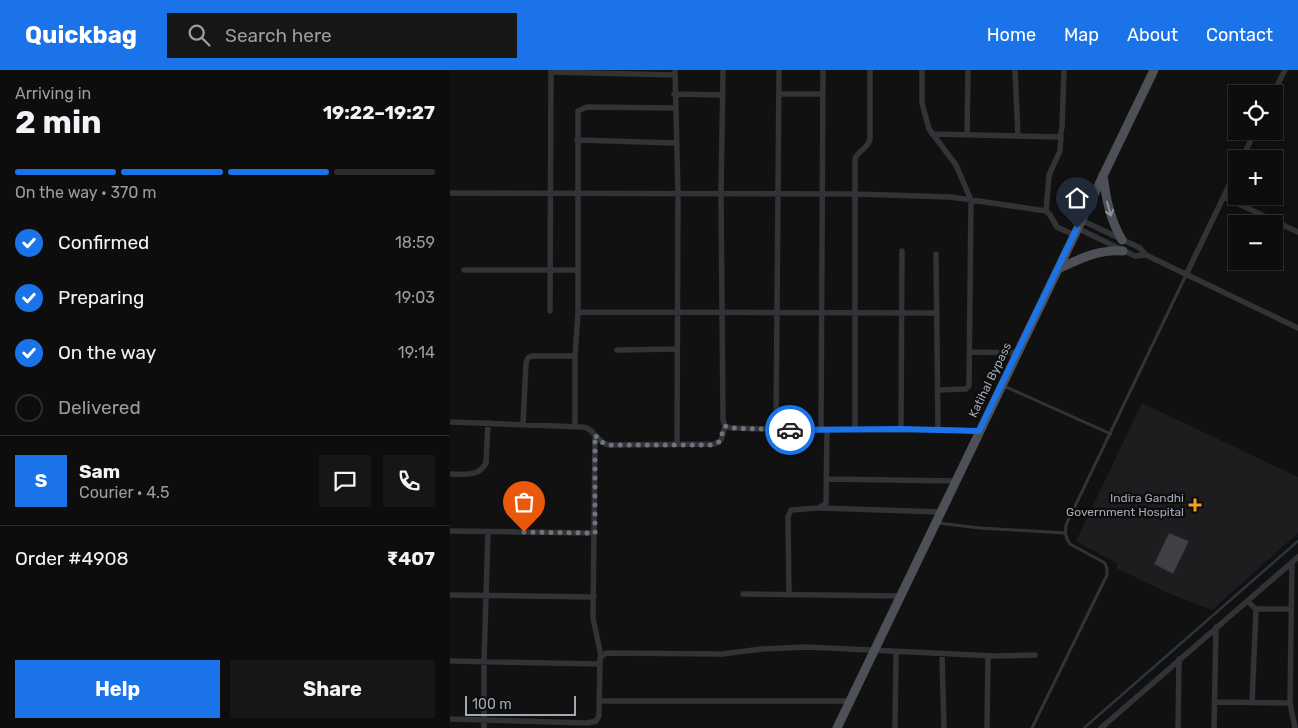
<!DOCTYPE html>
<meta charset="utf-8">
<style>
body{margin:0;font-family:Rubik,sans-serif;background:#161617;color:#f1f3f6;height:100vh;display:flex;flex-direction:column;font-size:19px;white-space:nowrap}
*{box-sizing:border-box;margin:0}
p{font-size:16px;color:#9a9c9e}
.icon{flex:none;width:28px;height:28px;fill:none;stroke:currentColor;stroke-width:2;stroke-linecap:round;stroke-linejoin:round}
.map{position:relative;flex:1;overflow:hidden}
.details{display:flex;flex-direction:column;background:#0d0d0e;width:450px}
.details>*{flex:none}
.buttons{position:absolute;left:778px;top:15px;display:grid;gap:10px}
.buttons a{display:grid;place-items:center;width:55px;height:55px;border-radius:0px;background:#0d0d0e;box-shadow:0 2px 12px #0003,0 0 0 1px #2d2d2e;font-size:25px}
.scale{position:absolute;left:15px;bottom:12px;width:111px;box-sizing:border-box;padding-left:5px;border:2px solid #a2a9b4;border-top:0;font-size:14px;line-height:18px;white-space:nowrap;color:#a2a9b4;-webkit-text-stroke:4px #0c0c0d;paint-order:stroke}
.pin{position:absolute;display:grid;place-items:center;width:42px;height:42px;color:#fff;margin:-51px -21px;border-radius:50% 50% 50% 0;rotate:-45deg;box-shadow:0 0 5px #0007}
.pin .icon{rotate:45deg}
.courier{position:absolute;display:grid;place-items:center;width:50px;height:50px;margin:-25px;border:4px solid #1a73e8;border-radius:50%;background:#fff;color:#222;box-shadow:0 1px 6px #0007}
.summary em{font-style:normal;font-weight:700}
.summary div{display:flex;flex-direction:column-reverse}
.summary{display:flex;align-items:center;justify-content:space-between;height:85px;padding:0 15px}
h1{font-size:32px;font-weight:700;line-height:38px}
.bar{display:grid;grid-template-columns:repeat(4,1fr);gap:8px 5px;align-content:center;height:60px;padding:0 15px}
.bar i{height:6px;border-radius:4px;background:#2d2d2e}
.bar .selected{background:#1a73e8}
.bar p{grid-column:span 4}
.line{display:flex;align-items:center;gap:12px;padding:0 15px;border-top:1px solid #2d2d2e}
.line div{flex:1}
.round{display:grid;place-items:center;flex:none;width:52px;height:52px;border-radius:0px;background:#161617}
ol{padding:0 15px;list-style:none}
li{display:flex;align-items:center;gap:15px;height:55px}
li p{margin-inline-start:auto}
li .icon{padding:5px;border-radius:50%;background:#1a73e8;color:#fff;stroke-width:4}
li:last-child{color:#9a9c9e}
li i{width:28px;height:28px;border:2px solid #2d2d2e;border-radius:50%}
.action{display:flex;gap:10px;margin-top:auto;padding:10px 15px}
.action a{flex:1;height:58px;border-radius:0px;background:#1a73e8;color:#fff;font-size:20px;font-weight:700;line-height:58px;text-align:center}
.action a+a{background:#161617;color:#f1f3f6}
header{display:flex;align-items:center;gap:30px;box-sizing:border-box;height:70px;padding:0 25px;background:#1a73e8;color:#fff}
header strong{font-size:24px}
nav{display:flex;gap:28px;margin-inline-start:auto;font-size:18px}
.search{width:350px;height:45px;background:#161617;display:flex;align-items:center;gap:12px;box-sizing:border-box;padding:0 18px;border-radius:0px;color:#9a9c9e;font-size:19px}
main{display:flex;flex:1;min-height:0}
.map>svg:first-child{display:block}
.built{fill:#1d1d1f}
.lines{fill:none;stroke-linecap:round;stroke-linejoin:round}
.stream{stroke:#2a353b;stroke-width:2.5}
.building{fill:#404145;stroke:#2b2b2e}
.lane{stroke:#323337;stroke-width:3}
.street{stroke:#323337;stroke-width:5.5}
.primary{stroke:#4e5057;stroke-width:9}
.oneway{stroke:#8d939d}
.done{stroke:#6f747b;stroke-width:5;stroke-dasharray:0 9}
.route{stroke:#1a73e8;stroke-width:6}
.poi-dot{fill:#f59f26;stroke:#0c0c0d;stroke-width:2}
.labels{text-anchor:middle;stroke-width:4.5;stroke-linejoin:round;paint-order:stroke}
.street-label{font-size:12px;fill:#a2a9b4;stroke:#0c0c0d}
.poi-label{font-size:12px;fill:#a2a9b4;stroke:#0c0c0d;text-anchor:end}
</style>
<header>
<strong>Quickbag</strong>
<div class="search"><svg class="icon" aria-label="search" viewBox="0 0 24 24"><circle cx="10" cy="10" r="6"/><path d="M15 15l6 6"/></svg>Search here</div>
<nav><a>Home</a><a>Map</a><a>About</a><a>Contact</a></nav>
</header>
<main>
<section class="details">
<div class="summary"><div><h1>2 min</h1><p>Arriving in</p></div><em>19:22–19:27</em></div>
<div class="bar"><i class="selected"></i><i class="selected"></i><i class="selected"></i><i></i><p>On the way · 370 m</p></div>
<ol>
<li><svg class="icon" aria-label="check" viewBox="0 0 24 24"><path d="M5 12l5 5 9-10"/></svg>Confirmed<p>18:59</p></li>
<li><svg class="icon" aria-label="check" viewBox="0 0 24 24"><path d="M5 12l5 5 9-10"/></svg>Preparing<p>19:03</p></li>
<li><svg class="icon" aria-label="check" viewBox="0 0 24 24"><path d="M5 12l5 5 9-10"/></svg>On the way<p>19:14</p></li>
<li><i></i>Delivered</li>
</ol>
<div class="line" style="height:90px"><b class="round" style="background:#1a73e8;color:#fff">S</b><div><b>Sam</b><p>Courier · 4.5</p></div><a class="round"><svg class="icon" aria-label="chat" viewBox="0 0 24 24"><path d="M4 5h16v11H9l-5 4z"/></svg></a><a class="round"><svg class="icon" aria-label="phone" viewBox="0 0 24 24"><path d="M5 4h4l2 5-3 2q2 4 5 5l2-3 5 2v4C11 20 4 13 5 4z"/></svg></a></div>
<div class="line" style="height:65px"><div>Order #4908</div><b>₹407</b></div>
<div class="action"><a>Help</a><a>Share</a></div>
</section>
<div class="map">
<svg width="848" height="658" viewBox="0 0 848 658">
<rect width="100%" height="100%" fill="#111112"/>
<path class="built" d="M 692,333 L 848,407 L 848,463 L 762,540 L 716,522 L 666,498 L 668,494 L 626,471 Z"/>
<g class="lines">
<path class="stream" d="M 634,658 L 848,471"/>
</g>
<path class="building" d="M 719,463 L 739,471 L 723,504 L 704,494 Z"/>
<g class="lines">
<path class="lane" d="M 554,316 L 661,364
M 488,453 L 530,458 L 615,463
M 582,658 L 657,505 L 657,499 L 655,493 L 620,474 C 615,467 615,463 616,455 L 736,205"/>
<path class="street" d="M 225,0 L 228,124 L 227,375
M 273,0 L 271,124 L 273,350 L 275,356 L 281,358 C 364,361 447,358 529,361
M 472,0 L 472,33 L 479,59 L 506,95 L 521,130 L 519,316 L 516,319 L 488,320
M 565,0 L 568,66
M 101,2 L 225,5
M 224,24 L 272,25
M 329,24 L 372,24
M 823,24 L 835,0
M 482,64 L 610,67 L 612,57 L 614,0
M 517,65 L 518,0
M 127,70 L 226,73
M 792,89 L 805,61
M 0,123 L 406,124 L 501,127 L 596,141 L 600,145 L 607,157 L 624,165
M 774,127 L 848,162
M 596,141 L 599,105 L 610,81 L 611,66
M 631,150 L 690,178 L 696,185 L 848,258
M 627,158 L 685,186 L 696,185
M 486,184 L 488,360
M 14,200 L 127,200
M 736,205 L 786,101
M 100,241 L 101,0
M 128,242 L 487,243
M 167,280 L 227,279
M 521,282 L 567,283
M 0,352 L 133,357 C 145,359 146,372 159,375 L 265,374 L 271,370 L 275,356
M 73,354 L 76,293 L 78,288 L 82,286 L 125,286
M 125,356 L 125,286 L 128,242 L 128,41 L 137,37 L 225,38
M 451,359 L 452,181
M 326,360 L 329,0
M 371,360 L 373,0
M 405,360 L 405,89 C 408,80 418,79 420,69 L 420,0
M 145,366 L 143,548 L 151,586
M 0,404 C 14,404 29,407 36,393 L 38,353
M 376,409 L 505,411
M 370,438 L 491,442
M 0,461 L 145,463
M 842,492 L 840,633 L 845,658
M 293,524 L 450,526
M 339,524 L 338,447 L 341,440 L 369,438 L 376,433 L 377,360
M 0,525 L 144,527
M 797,531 L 806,539 L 802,633
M 806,539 L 841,539
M 492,584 L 494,658
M 0,591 L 150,594
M 149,631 L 400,631
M 765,632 L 840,633
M 0,649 L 138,653 L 146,651 L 149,646 L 150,588 L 156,583 L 272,584 L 312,579 L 357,577 L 545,586 L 585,585
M 34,658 L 34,592 L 38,462
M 445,658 L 446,583
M 537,658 L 538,586
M 651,658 L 848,487
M 728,658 L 729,589
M 764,658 L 766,557"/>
<path class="primary" d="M 653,105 C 656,129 660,149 672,170
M 608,199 C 629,189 649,179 673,181
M 387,658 L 704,0"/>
</g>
<defs><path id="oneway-shaft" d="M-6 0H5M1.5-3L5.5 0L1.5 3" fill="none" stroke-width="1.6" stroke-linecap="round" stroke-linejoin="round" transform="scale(1.25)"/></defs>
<use class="oneway" href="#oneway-shaft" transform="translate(659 139) rotate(74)"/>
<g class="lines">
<path class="done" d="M 74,462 L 145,463 L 145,365 L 151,372 L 159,375 L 260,375 L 269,372 L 275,356 L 281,358 L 340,360"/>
<path class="route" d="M 340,360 L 451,359 L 529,361 L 627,158"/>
</g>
<path class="poi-dot" d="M742.5 427.5h5v5h5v5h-5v5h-5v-5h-5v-5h5z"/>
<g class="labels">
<g class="street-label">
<text transform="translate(540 310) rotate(-64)" y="4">Katihal Bypass</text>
</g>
<g class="poi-label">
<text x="734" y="432">Indira Gandhi<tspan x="734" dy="14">Government Hospital</tspan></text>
</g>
</g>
</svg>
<div class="buttons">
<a><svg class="icon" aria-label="locate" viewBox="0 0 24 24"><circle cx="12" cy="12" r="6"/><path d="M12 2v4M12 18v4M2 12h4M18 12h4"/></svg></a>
<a>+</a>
<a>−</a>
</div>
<div class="scale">100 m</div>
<div class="pin" style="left:74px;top:462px;background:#ea580c"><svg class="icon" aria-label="bag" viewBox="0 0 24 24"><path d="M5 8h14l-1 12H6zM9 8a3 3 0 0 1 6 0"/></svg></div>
<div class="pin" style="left:627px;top:158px;background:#1f2937"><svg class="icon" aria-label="home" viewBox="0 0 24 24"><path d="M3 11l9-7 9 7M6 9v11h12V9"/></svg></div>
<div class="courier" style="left:340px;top:360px"><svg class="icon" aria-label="car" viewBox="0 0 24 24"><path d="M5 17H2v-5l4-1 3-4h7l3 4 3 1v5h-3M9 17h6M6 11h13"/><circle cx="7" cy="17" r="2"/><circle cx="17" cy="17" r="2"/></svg></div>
</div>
</main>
